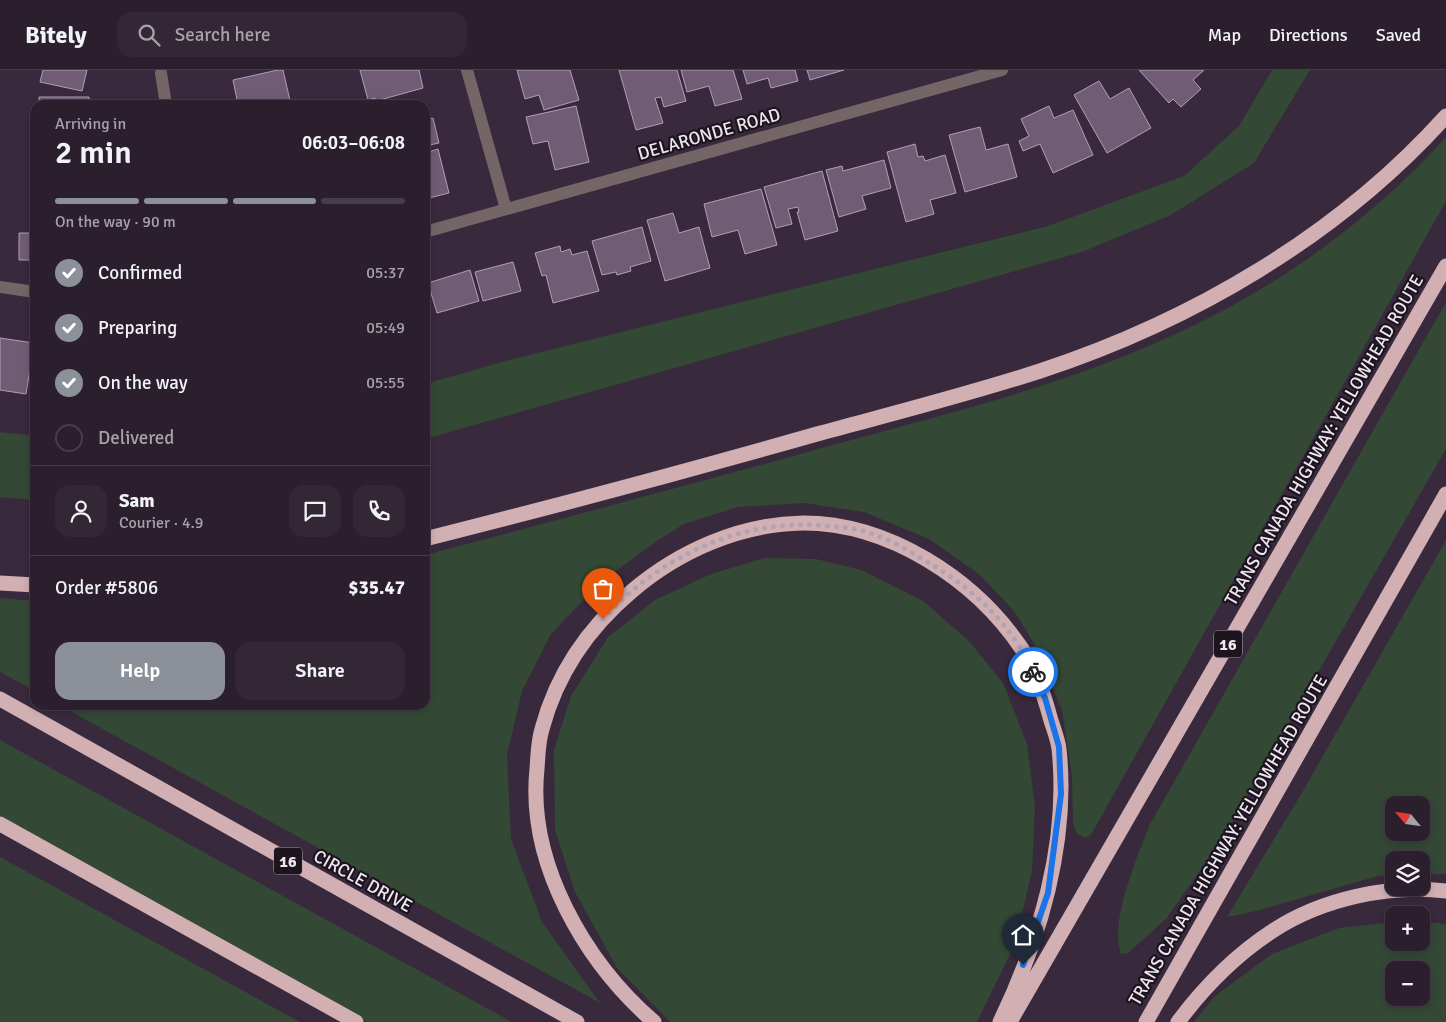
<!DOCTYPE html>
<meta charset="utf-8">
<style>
body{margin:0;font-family:Signika,sans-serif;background:#332736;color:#f1f3f6;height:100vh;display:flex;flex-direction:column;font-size:19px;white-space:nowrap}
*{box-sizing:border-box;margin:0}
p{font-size:16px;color:#a6a2aa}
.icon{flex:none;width:28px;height:28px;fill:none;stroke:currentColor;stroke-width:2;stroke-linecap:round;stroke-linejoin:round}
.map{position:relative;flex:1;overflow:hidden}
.drawer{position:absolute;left:30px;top:30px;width:400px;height:610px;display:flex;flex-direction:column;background:#2b1f2e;border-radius:15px;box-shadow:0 2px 8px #0003,0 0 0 1px #473d4a}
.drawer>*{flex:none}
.needle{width:32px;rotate:299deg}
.fabs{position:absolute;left:1385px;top:726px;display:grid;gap:10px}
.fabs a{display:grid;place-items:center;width:45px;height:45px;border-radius:10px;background:#2b1f2e;box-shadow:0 2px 8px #0003,0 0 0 1px #473d4a;font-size:25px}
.pin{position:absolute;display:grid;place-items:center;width:42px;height:42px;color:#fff;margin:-51px -21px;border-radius:50% 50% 50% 0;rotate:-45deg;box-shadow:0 0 5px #0007}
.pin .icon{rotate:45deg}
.courier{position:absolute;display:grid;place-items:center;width:50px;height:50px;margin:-25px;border:4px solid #1a73e8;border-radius:50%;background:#fff;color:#222;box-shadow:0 1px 6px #0007}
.summary em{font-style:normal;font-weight:600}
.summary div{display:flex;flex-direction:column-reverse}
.summary{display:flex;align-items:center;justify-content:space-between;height:85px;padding:0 25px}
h1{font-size:32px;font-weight:600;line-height:38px}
.bar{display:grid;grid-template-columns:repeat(4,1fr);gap:8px 5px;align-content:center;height:60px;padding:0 25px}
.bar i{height:6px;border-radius:4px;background:#473d4a}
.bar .current{background:#8c9099}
.bar p{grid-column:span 4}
.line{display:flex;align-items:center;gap:12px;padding:0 25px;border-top:1px solid #473d4a}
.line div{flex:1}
.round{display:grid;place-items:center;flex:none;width:52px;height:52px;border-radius:15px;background:#332736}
ol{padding:0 25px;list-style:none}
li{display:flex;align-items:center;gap:15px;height:55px}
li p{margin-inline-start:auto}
li .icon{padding:5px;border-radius:50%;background:#8c9099;color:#fff;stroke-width:4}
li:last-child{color:#a6a2aa}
li i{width:28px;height:28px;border:2px solid #473d4a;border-radius:50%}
.primary-button{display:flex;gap:10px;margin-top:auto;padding:10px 25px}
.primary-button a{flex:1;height:58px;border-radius:15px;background:#8c9099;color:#fff;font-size:20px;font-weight:600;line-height:58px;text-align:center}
.primary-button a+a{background:#332736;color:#f1f3f6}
header{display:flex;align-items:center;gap:30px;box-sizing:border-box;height:70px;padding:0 25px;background:#2b1f2e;border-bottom:1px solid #473d4a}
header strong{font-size:24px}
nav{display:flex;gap:28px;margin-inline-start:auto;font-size:18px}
.search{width:350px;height:45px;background:#332736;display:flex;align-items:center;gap:12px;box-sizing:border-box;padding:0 18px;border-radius:15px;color:#a6a2aa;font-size:19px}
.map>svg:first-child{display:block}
.green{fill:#334835;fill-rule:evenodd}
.building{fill:#715c76;stroke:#b29eb6}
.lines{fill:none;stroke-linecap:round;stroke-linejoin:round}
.minor{stroke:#746667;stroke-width:12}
.motorway{stroke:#d1afb2;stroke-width:15}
.done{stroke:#b0a4b3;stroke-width:5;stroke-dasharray:0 9}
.route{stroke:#1a73e8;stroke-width:6}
.labels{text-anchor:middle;stroke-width:4.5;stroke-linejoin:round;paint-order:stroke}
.shield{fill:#1c151e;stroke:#b0a7b2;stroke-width:1}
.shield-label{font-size:16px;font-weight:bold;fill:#f0e6f2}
.street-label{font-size:18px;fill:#f0e6f2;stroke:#1c151e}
</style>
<header>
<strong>Bitely</strong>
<div class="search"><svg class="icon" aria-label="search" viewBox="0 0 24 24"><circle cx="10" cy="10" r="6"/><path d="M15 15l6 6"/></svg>Search here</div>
<nav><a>Map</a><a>Directions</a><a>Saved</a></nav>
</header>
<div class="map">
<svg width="1446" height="952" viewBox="0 0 1446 952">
<rect width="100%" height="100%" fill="#39293d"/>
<path class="green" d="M 1272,0 L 1310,0 L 1254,93 L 1171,145 L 1082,182 L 425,369 L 425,314 L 513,289 L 1048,156 L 1184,106 L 1239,56 Z
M 1446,67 L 1446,131 L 1091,765 L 1085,768 L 1077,764 L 1073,754 L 1072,706 L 1062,640 L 1033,572 L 1014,541 L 979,504 L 929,469 L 864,442 L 804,433 L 738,437 L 684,454 L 657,471 L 602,511 L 551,564 L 522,621 L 507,685 L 511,769 L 542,852 L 600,933 L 59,635 L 425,635 L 425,485 C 561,449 697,413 833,375 C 949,343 1070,314 1180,262 C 1280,216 1373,148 1446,67 Z
M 1446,232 L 1446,379 L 1223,768 L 1166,849 L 1128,883 L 1121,884 C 1109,851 1137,789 1149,756 Z
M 0,362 L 35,366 L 35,430 L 0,427 Z
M 1446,470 L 1446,804 L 1421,804 L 1421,790 L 1394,790 L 1394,805 L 1378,806 L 1256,841 L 1227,847 L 1303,721 ZM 1394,735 L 1421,735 L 1421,762 L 1394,762 Z
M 765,488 L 816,489 L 861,500 L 923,531 L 969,571 L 1003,613 L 1027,674 L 1035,736 L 1032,801 L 1015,874 L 977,952 L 670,952 L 617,898 L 575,822 L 555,760 L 554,680 L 571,626 L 608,567 L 655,530 L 711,504 Z
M 0,528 L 35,531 L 35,621 L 0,602 Z
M 0,670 L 512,952 L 367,952 L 0,746 Z
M 0,787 L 300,952 L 0,952 Z
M 1421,851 L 1446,854 L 1446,952 L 1194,952 L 1215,926 L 1272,884 L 1339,858 L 1394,852 L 1394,872 L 1421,872 ZM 1394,900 L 1421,900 L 1421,928 L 1394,928 Z"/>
<path class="building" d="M 43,0 L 87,0 L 82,21 L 40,12 Z
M 278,0 L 283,0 L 291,35 L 238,35 L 233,10 Z
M 360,0 L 419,0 L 423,18 L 376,31 L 375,28 L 368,30 Z
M 517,0 L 570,0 L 579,30 L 544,40 L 539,25 L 525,29 Z
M 619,0 L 677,0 L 686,31 L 664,37 L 661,27 L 655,28 L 663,53 L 636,60 Z
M 681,0 L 733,0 L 742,29 L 715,36 L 709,16 L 687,22 Z
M 743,0 L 795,0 L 798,11 L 771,18 L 768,8 L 747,14 Z
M 807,0 L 844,0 L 810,10 Z
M 1139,0 L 1204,0 L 1193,10 L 1201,19 L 1181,37 L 1173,29 L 1169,33 Z
M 1099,11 L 1110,29 L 1129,18 L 1151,58 L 1107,83 L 1074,25 Z
M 39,27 L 89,27 L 89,35 L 39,35 Z
M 576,36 L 589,92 L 555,100 L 548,71 L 533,74 L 526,47 Z
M 1049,36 L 1054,48 L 1073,40 L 1093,85 L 1053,103 L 1040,74 L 1023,81 L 1019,71 L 1029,66 L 1021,49 Z
M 433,48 L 439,73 L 425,76 L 425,50 Z
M 980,57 L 986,80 L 1008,74 L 1017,107 L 965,122 L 949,65 Z
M 915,74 L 918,87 L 923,86 L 925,91 L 945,85 L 956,123 L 930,130 L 934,144 L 906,152 L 887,82 Z
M 438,79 L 449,123 L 425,129 L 425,83 Z
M 884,90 L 891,118 L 862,126 L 866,139 L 839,147 L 826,100 L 842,96 L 843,101 Z
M 822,101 L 838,161 L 805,170 L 797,142 L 799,142 L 798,137 L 788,139 L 792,154 L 776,158 L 764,117 Z
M 761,119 L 777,175 L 745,184 L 738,160 L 712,167 L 704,134 Z
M 673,143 L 679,163 L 699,157 L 710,198 L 665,211 L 647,150 Z
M 642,157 L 651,191 L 630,197 L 631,201 L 617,205 L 616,202 L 602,205 L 592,171 Z
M 19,163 L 35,163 L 35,190 L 19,190 Z
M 560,176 L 561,182 L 570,179 L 572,185 L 587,181 L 599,221 L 553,233 L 546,205 L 542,206 L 535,183 Z
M 513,192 L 521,221 L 483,231 L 475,202 Z
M 470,200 L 479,231 L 437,243 L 428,213 Z
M 0,268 L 34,273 L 26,324 L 0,320 Z"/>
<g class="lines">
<path class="minor" d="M 467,0 L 506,139
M 161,3 L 166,35
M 425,162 L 1002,0
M 0,217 L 35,222"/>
<path class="motorway" d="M 425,469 C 556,436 687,401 817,364 C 891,344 966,325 1040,301 C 1192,251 1338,166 1446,46
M 0,513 L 35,515
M 0,629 L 577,952
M 0,754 L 356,952
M 1011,950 L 1446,196
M 654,952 C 585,892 527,793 537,699 C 538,686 538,672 542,659 C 557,603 588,558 632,521 C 679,481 740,454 803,453 C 889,453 975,509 1022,579 C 1035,599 1044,625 1050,647 C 1053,658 1058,669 1059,679 C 1069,772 1040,869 1000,952
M 1146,952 L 1446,424
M 1178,952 C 1204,917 1237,884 1274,860 C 1322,829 1389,814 1446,821"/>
</g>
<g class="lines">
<path class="done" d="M 603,549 C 660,486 743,447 828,456 C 838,457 849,457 859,460 C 888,467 915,484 940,500 C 979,524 1014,559 1033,602"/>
<path class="route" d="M 1023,895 L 1048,823 L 1061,724 L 1059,677 L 1045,628 L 1033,602"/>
</g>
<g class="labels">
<g class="shield">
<rect x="1214" y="560.5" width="28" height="27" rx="4"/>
<rect x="274" y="777.5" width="28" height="27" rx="4"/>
</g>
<g class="shield-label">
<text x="1228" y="580">16</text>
<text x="288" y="797">16</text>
</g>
<g class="street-label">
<text transform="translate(709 64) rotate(-16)" y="6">DELARONDE ROAD</text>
<text transform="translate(1324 370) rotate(-60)" y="6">TRANS CANADA HIGHWAY: YELLOWHEAD ROUTE</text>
<text transform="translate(1228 770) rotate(-60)" y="6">TRANS CANADA HIGHWAY: YELLOWHEAD ROUTE</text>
<text transform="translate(363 811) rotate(29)" y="6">CIRCLE DRIVE</text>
</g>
</g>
</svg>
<div class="fabs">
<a><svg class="needle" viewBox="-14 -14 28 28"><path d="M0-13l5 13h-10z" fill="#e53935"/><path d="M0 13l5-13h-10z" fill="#a6a2aa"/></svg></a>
<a><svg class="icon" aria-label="layers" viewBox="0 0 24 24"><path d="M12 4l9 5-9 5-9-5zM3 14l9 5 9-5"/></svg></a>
<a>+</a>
<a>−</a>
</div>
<div class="pin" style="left:603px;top:549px;background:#ea580c"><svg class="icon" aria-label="bag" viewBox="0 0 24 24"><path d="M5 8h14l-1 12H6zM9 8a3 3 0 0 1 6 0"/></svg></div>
<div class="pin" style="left:1023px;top:895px;background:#1f2937"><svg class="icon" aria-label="home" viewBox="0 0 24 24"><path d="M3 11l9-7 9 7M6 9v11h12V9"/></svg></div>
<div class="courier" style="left:1033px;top:602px"><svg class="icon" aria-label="bike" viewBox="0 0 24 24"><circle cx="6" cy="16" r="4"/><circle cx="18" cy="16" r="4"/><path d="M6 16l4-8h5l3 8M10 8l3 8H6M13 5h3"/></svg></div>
<section class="drawer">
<div class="summary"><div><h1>2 min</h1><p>Arriving in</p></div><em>06:03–06:08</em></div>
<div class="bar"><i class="current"></i><i class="current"></i><i class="current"></i><i></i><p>On the way · 90 m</p></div>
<ol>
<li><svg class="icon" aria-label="check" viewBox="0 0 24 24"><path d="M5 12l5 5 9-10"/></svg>Confirmed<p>05:37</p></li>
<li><svg class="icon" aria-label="check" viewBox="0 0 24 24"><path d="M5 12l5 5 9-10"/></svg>Preparing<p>05:49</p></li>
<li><svg class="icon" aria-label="check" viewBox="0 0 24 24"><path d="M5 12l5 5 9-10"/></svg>On the way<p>05:55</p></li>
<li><i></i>Delivered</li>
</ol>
<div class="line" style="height:90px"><a class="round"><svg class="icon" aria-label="person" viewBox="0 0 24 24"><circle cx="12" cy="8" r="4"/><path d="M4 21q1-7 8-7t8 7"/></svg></a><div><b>Sam</b><p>Courier · 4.9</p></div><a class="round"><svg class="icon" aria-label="chat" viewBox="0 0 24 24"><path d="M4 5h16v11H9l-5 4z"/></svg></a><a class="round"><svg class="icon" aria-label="phone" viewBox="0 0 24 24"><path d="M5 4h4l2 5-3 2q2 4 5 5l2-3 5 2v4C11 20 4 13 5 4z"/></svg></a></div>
<div class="line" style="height:65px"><div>Order #5806</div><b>$35.47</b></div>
<div class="primary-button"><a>Help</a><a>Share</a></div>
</section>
</div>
